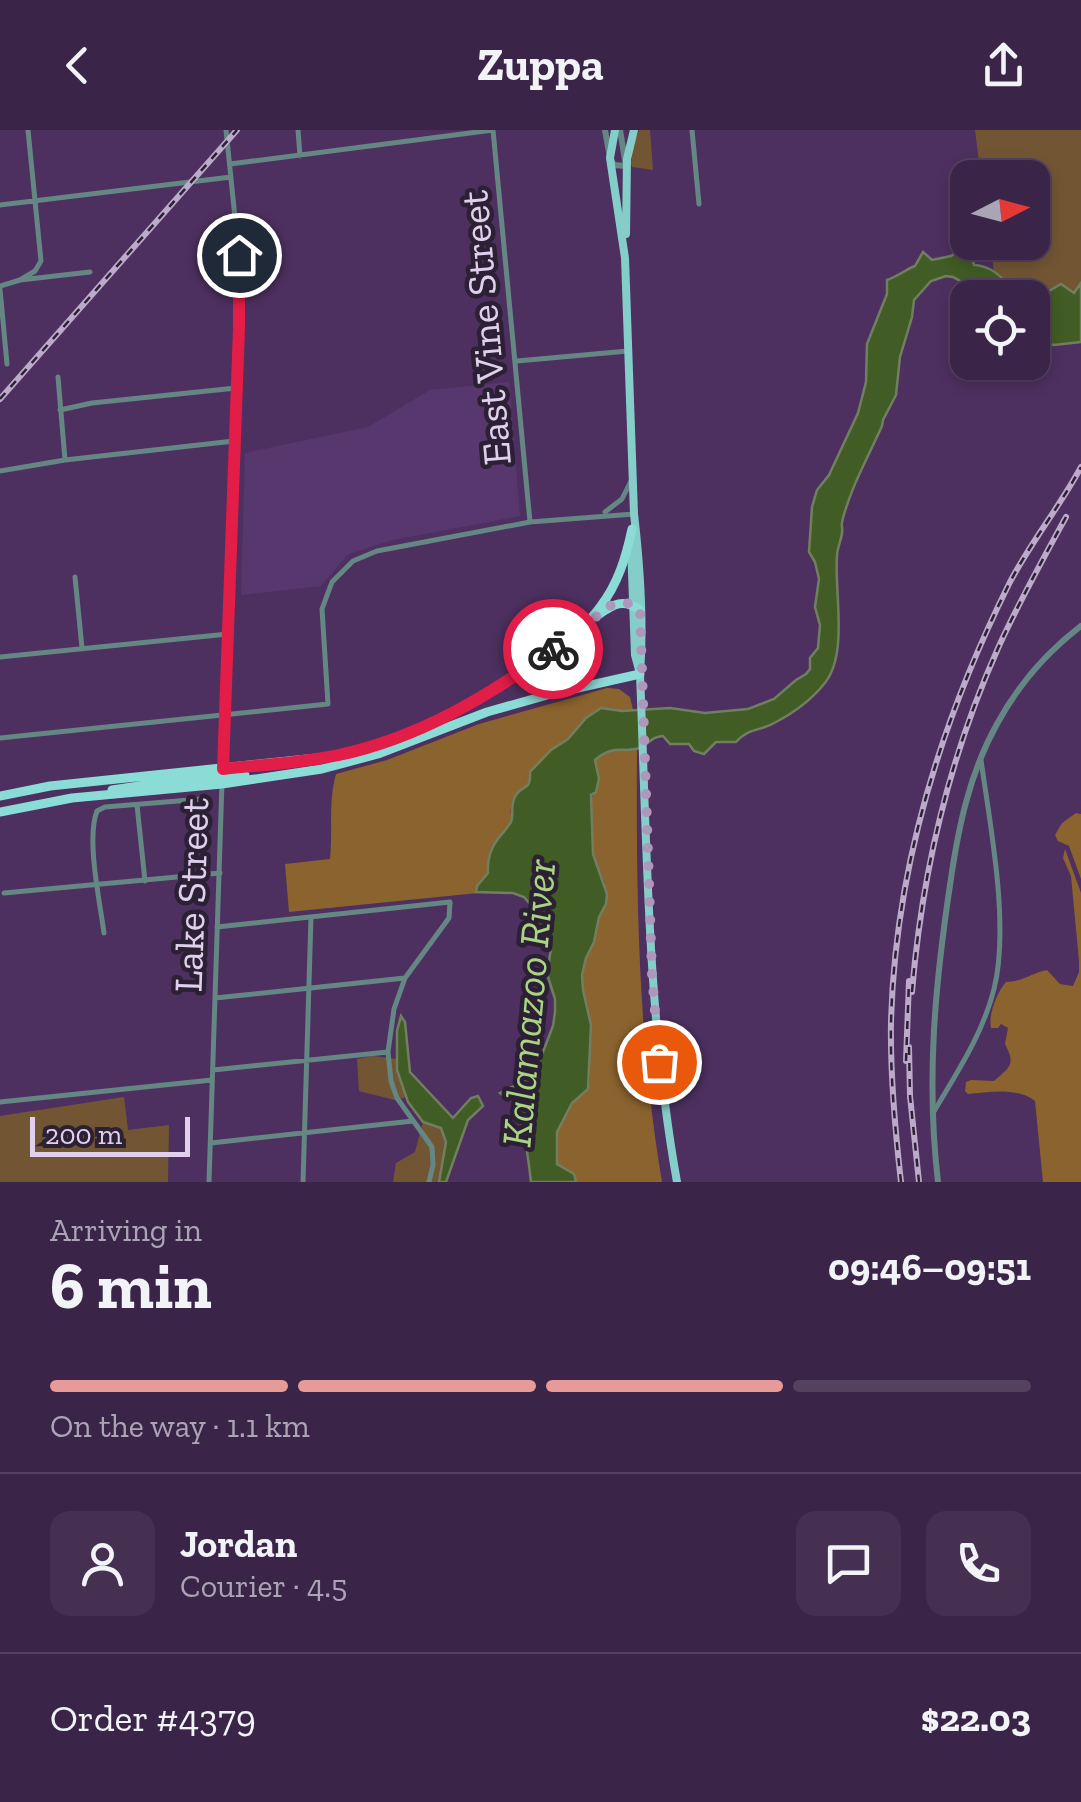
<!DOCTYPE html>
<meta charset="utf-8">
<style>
body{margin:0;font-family:"Zilla Slab",serif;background:#453052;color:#f1f3f6;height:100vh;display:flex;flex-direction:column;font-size:38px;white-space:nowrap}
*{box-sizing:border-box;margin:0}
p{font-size:32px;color:#aba4b4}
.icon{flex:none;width:55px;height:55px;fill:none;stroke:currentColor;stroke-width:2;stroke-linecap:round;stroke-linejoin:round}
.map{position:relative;height:1052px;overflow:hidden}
.panel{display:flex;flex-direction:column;background:#3a2448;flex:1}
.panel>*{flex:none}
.needle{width:65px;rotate:84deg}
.controls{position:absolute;left:950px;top:30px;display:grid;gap:20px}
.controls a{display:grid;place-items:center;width:100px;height:100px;border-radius:20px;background:#3a2448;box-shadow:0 5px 15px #0003,0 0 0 2px #544160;font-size:50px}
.scale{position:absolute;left:30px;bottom:25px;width:160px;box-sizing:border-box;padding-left:10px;border:5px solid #e0d0ed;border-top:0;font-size:28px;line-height:35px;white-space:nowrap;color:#e0d0ed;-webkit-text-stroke:8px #2c2035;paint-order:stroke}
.pin{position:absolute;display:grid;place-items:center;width:85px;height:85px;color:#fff;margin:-42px;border:5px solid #fff;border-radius:50%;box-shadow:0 2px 10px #0007}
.courier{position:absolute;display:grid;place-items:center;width:100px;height:100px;margin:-50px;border:8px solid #e11d48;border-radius:50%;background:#fff;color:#222;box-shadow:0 2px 12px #0007}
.overview em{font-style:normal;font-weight:700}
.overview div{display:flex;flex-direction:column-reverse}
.overview{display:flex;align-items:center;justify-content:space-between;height:170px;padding:0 50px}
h1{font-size:65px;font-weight:700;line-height:75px}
.bar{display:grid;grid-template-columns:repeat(4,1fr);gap:15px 10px;align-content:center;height:120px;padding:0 50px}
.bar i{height:12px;border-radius:8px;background:#544160}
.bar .current{background:#e69b98}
.bar p{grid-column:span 4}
.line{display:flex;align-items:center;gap:25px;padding:0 50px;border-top:2px solid #544160}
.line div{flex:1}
.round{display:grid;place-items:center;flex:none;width:105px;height:105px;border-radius:20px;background:#453052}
header{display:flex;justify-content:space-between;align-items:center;height:130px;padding:0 50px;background:#3a2448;font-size:45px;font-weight:700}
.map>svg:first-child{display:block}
.built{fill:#58376e}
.green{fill:#725634}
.forest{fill:#8b632e}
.water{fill:#425c25;stroke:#717f61;stroke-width:2.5}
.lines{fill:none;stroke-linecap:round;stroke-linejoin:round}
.minor{stroke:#658784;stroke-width:5}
.tertiary{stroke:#658784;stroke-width:6}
.primary{stroke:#85cdc9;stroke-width:8}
.trunk{stroke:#8bdbd6;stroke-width:9}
.rail-casing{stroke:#bdaacb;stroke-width:6}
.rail{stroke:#2c2035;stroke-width:2.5;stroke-dasharray:8;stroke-linecap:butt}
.done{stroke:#ad98bc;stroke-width:10;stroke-dasharray:0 18}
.route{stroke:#e11d48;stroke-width:12}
.labels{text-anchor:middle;stroke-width:9;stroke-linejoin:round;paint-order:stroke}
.street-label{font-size:40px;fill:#e0d0ed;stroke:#2c2035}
.water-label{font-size:42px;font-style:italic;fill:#aad382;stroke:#2c2035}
</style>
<header><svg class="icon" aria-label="back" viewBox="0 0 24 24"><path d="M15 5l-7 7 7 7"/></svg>Zuppa<svg class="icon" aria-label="share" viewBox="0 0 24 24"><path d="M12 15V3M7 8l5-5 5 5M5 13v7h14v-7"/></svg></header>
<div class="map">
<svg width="1081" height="1052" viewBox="0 0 1081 1052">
<rect width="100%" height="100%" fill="#4d3060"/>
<path class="built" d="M 509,252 L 520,386 L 393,410 L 348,424 L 321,456 L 241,465 L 245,323 L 368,297 L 430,260 Z"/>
<path class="green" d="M 639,0 L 650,0 L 653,40 L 632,37 L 631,34 L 633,16 Z
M 975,0 L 1081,0 L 1081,153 L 1074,164 C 1064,160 1052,159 1042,161 C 1033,163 1025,168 1017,165 C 1013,164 1000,147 994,142 L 990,113 L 1032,112 L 1032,48 L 981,47 Z
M 373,926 L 398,929 L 407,967 L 395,970 L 359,961 L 357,929 Z
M 124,967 L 128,1000 L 169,995 L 168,1052 L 0,1052 L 0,986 Z
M 438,987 L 452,1003 L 443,1052 L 393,1052 L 396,1033 L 415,1022 L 423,992 Z"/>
<path class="forest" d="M 607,558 L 619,559 L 630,567 L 633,580 L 621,581 L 601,578 L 586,588 L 568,609 L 551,620 L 531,642 L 531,653 C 524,659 514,668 511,678 C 509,689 515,682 511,693 C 501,715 487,711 488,743 L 477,756 L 476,761 L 478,763 L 289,782 L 285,734 L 330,729 C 333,700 328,672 336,644 L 387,630 L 479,594 Z
M 614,619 L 637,619 C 636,764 638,909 662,1052 L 576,1052 L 574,1044 L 557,1034 L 557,1002 L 572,973 L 588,959 L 590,949 L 588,930 L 591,895 L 583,860 L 582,845 L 586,828 L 594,812 L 599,787 L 605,774 L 605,754 L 593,724 L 590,676 L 598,643 L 595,630 Z
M 1076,683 L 1081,684 L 1081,749 L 1069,716 L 1058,711 L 1055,705 L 1062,693 Z
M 1065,719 L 1081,763 L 1081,1052 L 1043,1052 L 1035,971 C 1018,957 989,962 968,964 L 965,961 L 966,952 L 971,950 L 994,951 C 1010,937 1016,935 1005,914 L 1008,898 L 1001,894 L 998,898 L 991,898 C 988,885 997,862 1006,852 C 1022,852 1032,843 1047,840 L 1060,854 L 1073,856 L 1079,842 L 1079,831 L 1071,746 L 1063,728 Z"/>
<path class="water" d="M 964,120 L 970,120 L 974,135 C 987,136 995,141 1004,150 C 1004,151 1012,164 1013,164 C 1022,170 1038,163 1047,162 L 1061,154 L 1074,163 L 1081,153 L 1081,212 L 1054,215 L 1033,210 L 1032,168 L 972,167 L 960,151 L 953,147 L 946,146 L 931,151 L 914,170 L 912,187 L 900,227 L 896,265 L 883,290 L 882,296 C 868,327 852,355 843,388 C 840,400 843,392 842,403 C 841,411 837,418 837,426 C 834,461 849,525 824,554 C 812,569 793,583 776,592 C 760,602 749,597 736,612 L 716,612 L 704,624 L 694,621 L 689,614 L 670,614 L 663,606 C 651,607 651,612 642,617 C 625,625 616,612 595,630 L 599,649 L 596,662 L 591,665 L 593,724 L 607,764 L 606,774 L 599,787 L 594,812 L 586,828 L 582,845 L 583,860 L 591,895 L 588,959 L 572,973 L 557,1002 L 557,1034 L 574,1044 L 576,1052 L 531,1052 C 529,1034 523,985 513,972 C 510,969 502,965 500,963 L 526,950 L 530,937 L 538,935 L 553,896 L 555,882 L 555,869 L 547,844 L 551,819 L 541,802 L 531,775 L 524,767 L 513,763 L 476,762 L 477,756 L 488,743 C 487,728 491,717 501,705 C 503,703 510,694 511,692 C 514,684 510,676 515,667 C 522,653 531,663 530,642 L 551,620 L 568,609 L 586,588 L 601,578 L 622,581 L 670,578 L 705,583 L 748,579 L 774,569 L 796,550 L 806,544 L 810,539 L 810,528 L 818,518 L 820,495 L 815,477 L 819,449 L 815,432 L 809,422 L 812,377 L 817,360 L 829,345 L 858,283 L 866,252 L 867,214 L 887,164 L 887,150 C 898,146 905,140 915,136 L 923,122 L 932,130 L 951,126 L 958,121 Z
M 401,886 L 405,892 L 410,942 L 453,988 L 471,968 L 478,966 L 483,976 L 468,990 L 446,1052 L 439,1052 L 446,1012 L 441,998 L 423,992 L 408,972 L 397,940 L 397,901 Z"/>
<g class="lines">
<path class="minor" d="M 298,0 L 300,26
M 493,0 L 530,392
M 692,0 L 699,74
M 230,34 L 493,0
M 0,75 L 231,47
M 20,150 L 35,141 L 41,131 L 28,0
M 0,156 L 20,150 L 90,142
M 0,159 L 7,234
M 517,231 L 628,221
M 58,247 L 65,330
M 60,280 L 92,273 L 236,258
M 0,341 L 65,330 L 234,311
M 605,382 L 622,369 L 632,349
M 75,447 L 82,518
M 0,527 L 228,504
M 0,608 L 328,574 L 322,479 L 332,452 L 353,431 L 377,421 L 530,392 L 634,384
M 223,636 L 240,162 L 238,117 L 226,0
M 137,675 L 145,751
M 4,763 L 220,743
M 217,797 L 450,772 L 449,788 L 405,848 L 394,879 L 388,922 L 391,951 L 397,968 L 432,1017 L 433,1035 L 429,1052
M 104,803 C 100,772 86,709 97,681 L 105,677 L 202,669
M 215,868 L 405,848
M 213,940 L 388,922
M 0,972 L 212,950
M 933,983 C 956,944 983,904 994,859 C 1010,795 990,695 981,630
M 211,1013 L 413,991
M 209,1052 L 222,652
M 303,1052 L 311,787"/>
<path class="tertiary" d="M 605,0 L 610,28 L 614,35 L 626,36 L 620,0
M 938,1052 C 926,950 935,855 950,755 C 958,699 969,644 997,594 C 1018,555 1046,523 1081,496"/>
<path class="primary" d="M 615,0 L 610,28 L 625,128 L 634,384 C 640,436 644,491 640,544 C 647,714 647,885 677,1052
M 626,104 L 627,29 L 634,0
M 631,415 L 635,525 L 639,540"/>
<path class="trunk" d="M 598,485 C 614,474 623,468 640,480
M 112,660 L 179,650 L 245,645
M 0,666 L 50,656 L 326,627 C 406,613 477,574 541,527 C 562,512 585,498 600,477 C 618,454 626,427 632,399
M 0,682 L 72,668 L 222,654 L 322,639 L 378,624 L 487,582 L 551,564 L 640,544"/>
<defs>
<path id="rail" d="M 0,269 L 237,0
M 912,862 C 922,741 949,627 999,516 C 1019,472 1043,429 1066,387
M 909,917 L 910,966 L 919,1052
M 906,931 L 909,851
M 901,1052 C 895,999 890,945 891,892 C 895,739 941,591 1009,454 C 1030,413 1059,378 1081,337"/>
</defs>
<use href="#rail" class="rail-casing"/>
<use href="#rail" class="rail"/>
</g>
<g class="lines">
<path class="done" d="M 553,519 L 613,474 L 627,473 L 640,480 L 652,844 L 659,932"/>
<path class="route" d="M 239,125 L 239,198 L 223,639 C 261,635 301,633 339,625 C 418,608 488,567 553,519"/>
</g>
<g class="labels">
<g class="street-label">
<text transform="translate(485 198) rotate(-95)" y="14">East Vine Street</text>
<text transform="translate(191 765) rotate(-88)" y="14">Lake Street</text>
</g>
<g class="water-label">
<text transform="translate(528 873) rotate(-85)" y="15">Kalamazoo River</text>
</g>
</g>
</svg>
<div class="controls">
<a><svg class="needle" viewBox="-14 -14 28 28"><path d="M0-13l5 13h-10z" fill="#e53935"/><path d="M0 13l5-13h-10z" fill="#aba4b4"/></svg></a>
<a><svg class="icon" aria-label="locate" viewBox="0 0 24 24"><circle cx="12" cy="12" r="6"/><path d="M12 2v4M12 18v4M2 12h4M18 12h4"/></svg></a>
</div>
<div class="scale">200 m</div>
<div class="pin" style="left:659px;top:932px;background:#ea580c"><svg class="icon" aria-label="bag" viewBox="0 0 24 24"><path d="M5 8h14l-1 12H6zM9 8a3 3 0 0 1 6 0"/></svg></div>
<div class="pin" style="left:239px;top:125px;background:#1f2937"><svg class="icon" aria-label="home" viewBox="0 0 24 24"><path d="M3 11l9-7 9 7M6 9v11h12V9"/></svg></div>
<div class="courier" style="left:553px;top:519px"><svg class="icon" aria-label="bike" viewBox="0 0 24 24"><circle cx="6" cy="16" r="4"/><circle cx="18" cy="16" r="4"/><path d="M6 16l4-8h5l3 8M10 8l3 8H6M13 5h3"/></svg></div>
</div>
<section class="panel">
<div class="overview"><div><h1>6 min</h1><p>Arriving in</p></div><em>09:46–09:51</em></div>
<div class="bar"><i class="current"></i><i class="current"></i><i class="current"></i><i></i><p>On the way · 1.1 km</p></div>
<div class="line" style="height:180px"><a class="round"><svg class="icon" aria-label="person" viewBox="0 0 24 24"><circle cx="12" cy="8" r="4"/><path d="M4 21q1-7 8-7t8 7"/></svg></a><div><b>Jordan</b><p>Courier · 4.5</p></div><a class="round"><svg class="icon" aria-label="chat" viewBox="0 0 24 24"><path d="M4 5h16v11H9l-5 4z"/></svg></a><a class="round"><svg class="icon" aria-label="phone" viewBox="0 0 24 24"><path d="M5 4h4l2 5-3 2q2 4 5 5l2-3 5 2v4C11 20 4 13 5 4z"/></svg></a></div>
<div class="line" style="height:130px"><div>Order #4379</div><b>$22.03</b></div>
</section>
